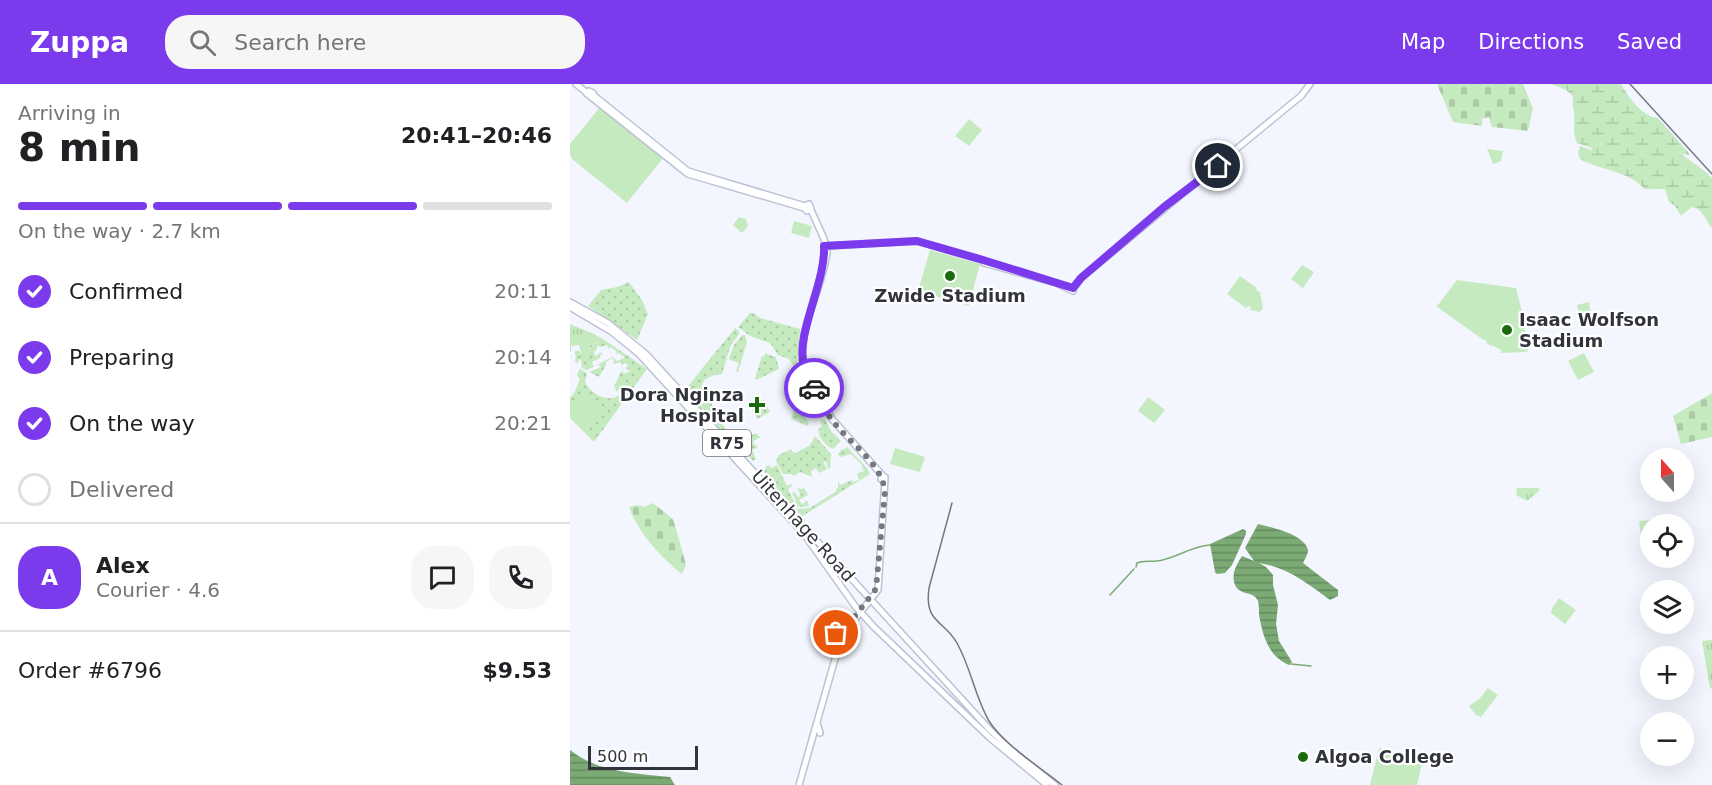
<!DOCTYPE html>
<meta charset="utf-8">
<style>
body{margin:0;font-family:"DejaVu Sans",sans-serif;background:#f6f6f6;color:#202124;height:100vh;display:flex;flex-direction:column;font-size:22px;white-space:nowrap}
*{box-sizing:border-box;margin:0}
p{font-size:20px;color:#757577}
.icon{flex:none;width:33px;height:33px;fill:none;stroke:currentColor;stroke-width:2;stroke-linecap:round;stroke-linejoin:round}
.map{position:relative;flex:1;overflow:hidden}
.panel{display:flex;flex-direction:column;background:#fff;width:570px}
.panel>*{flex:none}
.needle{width:39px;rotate:339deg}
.buttons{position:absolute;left:1070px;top:364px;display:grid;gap:12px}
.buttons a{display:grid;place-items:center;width:54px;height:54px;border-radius:50%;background:#fff;box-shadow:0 6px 24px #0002;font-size:30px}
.scale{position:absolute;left:18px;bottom:15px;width:110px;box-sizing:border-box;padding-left:6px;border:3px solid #32343c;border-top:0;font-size:16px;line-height:21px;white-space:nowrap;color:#32343c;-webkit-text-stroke:4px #fff;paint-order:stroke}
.pin{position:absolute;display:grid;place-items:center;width:51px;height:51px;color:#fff;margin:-26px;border:3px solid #fff;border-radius:50%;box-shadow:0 2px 6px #0007}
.courier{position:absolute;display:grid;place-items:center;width:60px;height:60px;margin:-30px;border:4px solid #7c3aed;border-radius:50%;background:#fff;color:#222;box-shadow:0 2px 8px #0007}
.headline em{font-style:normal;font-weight:700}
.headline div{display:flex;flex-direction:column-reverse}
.headline{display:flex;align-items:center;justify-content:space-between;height:102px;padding:0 18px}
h1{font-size:39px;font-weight:700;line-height:45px}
.bar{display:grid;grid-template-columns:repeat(4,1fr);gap:9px 6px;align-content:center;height:72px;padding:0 18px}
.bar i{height:8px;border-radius:4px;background:#e0e0e0}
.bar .on{background:#7c3aed}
.bar p{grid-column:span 4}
.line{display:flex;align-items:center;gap:15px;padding:0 18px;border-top:2px solid #e0e0e0}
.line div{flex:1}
.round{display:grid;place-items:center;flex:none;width:63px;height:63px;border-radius:24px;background:#f6f6f6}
ol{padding:0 18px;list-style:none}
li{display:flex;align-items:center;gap:18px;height:66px}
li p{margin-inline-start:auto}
li .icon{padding:6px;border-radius:50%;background:#7c3aed;color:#fff;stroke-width:4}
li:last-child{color:#757577}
li i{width:33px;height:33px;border:3px solid #e0e0e0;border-radius:50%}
header{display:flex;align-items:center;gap:36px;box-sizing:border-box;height:84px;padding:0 30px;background:#7c3aed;color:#fff}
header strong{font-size:28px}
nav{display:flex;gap:33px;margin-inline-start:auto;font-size:21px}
.search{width:420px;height:54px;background:#f6f6f6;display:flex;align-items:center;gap:15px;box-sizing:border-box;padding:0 21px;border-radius:24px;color:#757577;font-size:22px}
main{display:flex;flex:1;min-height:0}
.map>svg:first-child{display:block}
.grass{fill:url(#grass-dots)}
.wetland{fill:url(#wetland-marsh)}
.cemetery{fill:url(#cemetery-stones)}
.park{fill:url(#park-tufts)}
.pitch{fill:#c6eac0}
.water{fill:url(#water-rules)}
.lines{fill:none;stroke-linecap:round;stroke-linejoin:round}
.stream{stroke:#7baa74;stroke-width:1.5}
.major-casing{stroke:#bcc2d5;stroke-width:8}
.major{stroke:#fff;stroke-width:5}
.rail{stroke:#74777f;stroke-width:1.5}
.done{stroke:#767880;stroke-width:6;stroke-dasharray:0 10.8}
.route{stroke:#7c3aed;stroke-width:8}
.poi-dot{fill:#1b6b0e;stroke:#fff;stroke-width:2}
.labels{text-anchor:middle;stroke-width:4.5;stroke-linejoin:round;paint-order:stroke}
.shield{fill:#fff;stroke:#707176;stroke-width:1.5}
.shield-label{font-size:16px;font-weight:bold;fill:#32343c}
.poi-label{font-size:18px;font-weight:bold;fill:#32343c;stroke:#fff;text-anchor:start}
.street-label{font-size:18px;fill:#32343c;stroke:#fff}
</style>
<header>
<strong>Zuppa</strong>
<div class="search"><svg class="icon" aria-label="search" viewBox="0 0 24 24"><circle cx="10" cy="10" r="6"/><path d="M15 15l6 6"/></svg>Search here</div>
<nav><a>Map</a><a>Directions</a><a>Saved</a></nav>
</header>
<main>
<section class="panel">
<div class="headline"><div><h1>8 min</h1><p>Arriving in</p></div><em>20:41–20:46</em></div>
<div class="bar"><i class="on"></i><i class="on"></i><i class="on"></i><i></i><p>On the way · 2.7 km</p></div>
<ol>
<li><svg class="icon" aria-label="check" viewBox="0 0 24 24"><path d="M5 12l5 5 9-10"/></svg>Confirmed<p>20:11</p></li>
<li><svg class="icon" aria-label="check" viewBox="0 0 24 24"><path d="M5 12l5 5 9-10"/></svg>Preparing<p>20:14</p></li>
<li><svg class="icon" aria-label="check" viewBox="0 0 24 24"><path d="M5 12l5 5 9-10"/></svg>On the way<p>20:21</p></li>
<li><i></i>Delivered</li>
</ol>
<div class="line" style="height:108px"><b class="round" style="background:#7c3aed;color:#fff">A</b><div><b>Alex</b><p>Courier · 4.6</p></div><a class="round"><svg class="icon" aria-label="chat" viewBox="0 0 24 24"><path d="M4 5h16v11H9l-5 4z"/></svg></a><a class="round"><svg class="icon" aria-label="phone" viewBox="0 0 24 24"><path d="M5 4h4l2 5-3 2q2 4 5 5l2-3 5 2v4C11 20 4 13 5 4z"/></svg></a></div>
<div class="line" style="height:78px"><div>Order #6796</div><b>$9.53</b></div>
</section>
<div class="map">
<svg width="1142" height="701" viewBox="0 0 1142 701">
<defs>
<pattern id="grass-dots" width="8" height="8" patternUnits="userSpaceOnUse" patternTransform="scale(1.5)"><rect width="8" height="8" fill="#c6eac0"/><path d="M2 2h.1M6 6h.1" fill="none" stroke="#abc9a6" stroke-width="1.8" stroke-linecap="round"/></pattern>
<pattern id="wetland-marsh" width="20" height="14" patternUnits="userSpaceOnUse" patternTransform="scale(1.5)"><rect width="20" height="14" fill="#c6eac0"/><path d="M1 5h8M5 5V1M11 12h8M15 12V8" fill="none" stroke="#abc9a6"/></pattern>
<pattern id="cemetery-stones" width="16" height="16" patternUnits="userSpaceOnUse" patternTransform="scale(1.5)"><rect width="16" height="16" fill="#c6eac0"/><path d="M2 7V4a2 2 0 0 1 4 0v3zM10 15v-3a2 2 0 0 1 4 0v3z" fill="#abc9a6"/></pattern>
<pattern id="park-tufts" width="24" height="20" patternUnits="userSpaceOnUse" patternTransform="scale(1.5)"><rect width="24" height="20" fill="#c6eac0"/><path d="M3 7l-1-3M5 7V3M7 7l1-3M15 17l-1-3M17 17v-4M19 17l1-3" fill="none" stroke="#abc9a6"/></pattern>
<pattern id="water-rules" width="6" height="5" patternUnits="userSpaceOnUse" patternTransform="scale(1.5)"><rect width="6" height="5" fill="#7baa74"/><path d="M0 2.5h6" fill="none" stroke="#658b60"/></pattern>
</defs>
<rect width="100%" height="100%" fill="#f3f6fe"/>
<path class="grass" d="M 59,198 L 72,216 L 78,230 L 67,256 L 45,240 L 18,222 L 31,206 L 47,203 Z
M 180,229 L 183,229 L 190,234 L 230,245 L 227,283 L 225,284 L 219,275 L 208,271 L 200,259 L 180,252 L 168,243 Z
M 165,244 L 169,247 L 169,250 L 160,263 L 152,290 L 144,291 L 134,296 L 132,302 L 163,359 L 217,419 L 228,425 L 240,424 L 265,408 L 268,403 L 268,397 L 270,401 L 282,396 L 283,398 L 289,396 L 287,390 L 283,391 L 294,387 L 291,380 L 281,370 L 270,373 L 268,370 L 272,365 L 274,366 L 277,363 L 297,384 L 300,390 L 231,433 L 219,422 L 114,307 Z
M 172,251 L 175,251 L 177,258 L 168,288 L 166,287 L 169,279 L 160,276 L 159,274 L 164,261 Z
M 33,255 L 77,285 L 24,358 L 0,334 L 0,313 L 3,311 L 10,296 L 7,291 L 10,285 L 17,289 L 15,298 C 22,313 45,322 55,305 L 51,303 L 47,308 L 44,302 L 51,288 L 56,286 L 53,288 L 53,290 L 60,287 L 56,284 L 48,286 L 57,283 L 58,281 L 55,279 L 52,281 L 51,278 L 43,280 L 44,277 L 42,274 L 36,278 L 36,281 L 29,293 L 19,288 L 31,283 L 29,281 L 25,282 L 42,273 L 47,277 L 54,274 L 54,272 L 52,271 L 51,274 L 51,270 L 48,269 L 47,271 L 46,267 L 40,263 L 39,265 L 37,261 L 30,263 L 29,262 L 27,262 L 27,265 L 24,268 L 25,272 L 32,268 L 32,272 L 30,270 L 30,274 L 22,278 L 24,283 L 18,285 L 18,287 L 11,283 L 12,281 L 11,275 L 9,276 L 7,281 L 6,281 L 8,279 L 5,278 L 6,271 L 5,271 L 5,267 L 9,266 L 10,269 L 16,270 L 27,257 Z
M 195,269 L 206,273 L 209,285 L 186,296 L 185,294 L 192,272 L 194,273 Z
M 222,308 L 239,340 L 238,342 L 221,335 L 224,326 L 226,324 L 218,310 Z
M 194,316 L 200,328 L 187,335 L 181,323 L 184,321 L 187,327 L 193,324 L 190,318 Z
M 255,335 L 261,347 L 271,357 L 263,365 C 256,362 249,354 248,346 L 252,342 L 250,337 Z
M 186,349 L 191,354 L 188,354 L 183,358 L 185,361 L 188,363 L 182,366 L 186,375 L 183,377 L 168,361 L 175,355 Z
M 245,352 L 261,370 L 260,384 L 258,385 L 256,377 L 253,378 L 257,385 L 249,389 L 246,384 L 241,387 L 242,393 L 230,388 L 224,392 L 220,390 L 213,390 L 206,377 L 209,371 L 221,365 L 224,370 L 240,361 Z
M 199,381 L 201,384 L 207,381 L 217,402 L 221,400 L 222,402 L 218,405 L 224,417 L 224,419 L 222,420 L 219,418 L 196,393 L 194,387 L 196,385 L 195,383 Z
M 227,404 L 231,405 L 234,404 L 238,411 L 229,416 L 232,420 L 237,417 L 239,422 L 232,423 L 225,422 L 226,417 L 222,409 L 225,408 L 228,413 L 231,412 Z"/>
<path class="wetland" d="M 981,0 L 1051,0 C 1058,12 1072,33 1088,34 L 1119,69 L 1119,71 L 1110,69 L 1136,88 L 1142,94 L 1142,144 C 1135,136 1133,125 1122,123 L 1111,132 L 1105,122 L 1099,118 L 1095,105 L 1074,105 C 1060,87 1029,86 1010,75 L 1008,69 L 1010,62 L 1021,66 L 1022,64 L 1007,59 C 1002,48 1005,39 1004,28 C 1003,22 1002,19 1003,12 L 996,6 Z"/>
<path class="cemetery" d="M 867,0 L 953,0 L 963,24 L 958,47 L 922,43 L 919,33 L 912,35 L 912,42 L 883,38 Z
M 1142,309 L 1142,353 L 1111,360 L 1103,332 Z
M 83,419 L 102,434 L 104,438 L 116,480 L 112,490 C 91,473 68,449 59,423 L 67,421 L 74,423 Z"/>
<path class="park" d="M 917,65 L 933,67 L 931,77 L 923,80 Z
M 0,240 L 24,250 L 38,258 C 24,252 24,264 15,270 L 11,269 L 9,261 L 1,262 L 1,268 L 0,268 Z
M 947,404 L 969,404 L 969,407 L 957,417 L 946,411 Z
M 1142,556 L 1142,604 L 1140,605 L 1132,557 Z"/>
<path class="pitch" d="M 30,23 L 93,74 L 57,119 L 2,75 L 0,70 L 0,60 Z
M 399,35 L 412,46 L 399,62 L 385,52 Z
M 169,133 L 176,135 L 178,142 L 172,149 L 163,141 Z
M 224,137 L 242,142 L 239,154 L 221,149 Z
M 360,166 L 410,180 L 399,221 L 398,222 L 348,207 Z
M 732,181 L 744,188 L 733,204 L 721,195 Z
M 670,192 L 687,204 L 686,206 L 690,208 L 693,224 L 690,228 L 680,226 L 681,223 L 678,222 L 676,224 L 657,210 Z
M 887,196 L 946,204 L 953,232 L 958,266 L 956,268 L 931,269 L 931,266 L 922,261 L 921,262 L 916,259 L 917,257 L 912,255 L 866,222 L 868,221 Z
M 1019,218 L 1023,240 L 1011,242 L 1007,221 Z
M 1014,269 L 1024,288 L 1008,296 L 998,277 Z
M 14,311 L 33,330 L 19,344 L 0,326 Z
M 578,313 L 595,326 L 584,339 L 568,327 Z
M 325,364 L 355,373 L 350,388 L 320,380 Z
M 1081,436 L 1080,462 L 1073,463 L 1069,437 Z
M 989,514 L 1006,526 L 995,540 L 981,529 L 982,524 Z
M 918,604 L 928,611 L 911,633 L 906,631 L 899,622 L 910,614 Z
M 809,664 L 853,675 L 847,701 L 800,701 Z"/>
<path class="water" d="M 688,440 C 700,443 735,450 738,466 C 738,470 735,475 733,479 L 768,506 L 768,512 L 760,516 C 737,499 717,483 689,479 L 696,483 L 703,491 L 703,501 L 708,521 L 706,540 L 709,557 L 722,578 L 719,581 C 698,572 693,552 689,531 C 689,527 689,521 688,517 C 684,506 668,513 664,498 C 662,488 667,480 672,472 L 684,477 L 675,464 Z
M 673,445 L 676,447 L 676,450 L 662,481 L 655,489 L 647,490 L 645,488 L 640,460 Z
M 0,666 C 29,689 64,689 100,693 L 105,701 L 0,701 Z"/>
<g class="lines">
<path class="stream" d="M 566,483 L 567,479 C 574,476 580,478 587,477 C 605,475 621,462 640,461
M 540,511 L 564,485
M 721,580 L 741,582"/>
<defs>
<path id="major" d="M 6,0 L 17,9
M 19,7 L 23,9 L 21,12 L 17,10 Z
M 20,12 L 118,90 L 234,124 L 237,127 L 241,125 L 239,120 L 235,122 L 118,87 L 22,10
M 241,126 L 254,155 L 257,168 C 253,205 225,247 234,284 L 262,335 L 313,392
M 255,162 L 347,157 L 412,176
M 414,179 L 486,199 L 503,207
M 502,206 L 511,194 C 585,133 657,72 731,12 L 740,0
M 0,218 L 38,239 L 76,270 L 420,646 L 437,662 L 485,701
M 0,223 L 42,248 L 69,270 L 234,450 L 285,522 L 303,542 L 420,654 L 477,701
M 312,392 L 315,393 L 314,396 L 311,395 Z
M 247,639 L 250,649
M 229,701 L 269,561 L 266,549 L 285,535 L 308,506 L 315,395"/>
</defs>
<use href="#major" class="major-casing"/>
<use href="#major" class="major"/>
<path class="rail" d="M 1060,0 L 1142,90
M 382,419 L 359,504 C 354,539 374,536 387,559 C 401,584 405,613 419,637 C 434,661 470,683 492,701"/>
</g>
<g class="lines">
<path class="done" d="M 244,304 C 250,315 255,327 263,337 C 280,360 311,378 315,407 L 306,505 L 278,541 L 266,549"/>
<path class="route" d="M 244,304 C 241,297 236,290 234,282 C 225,251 256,198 254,162 L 347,157 L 413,176 L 503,204 L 511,194 L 594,123 L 648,82"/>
</g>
<g class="poi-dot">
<circle cx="380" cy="192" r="6"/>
<circle cx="937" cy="246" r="6"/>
<path d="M184 312h6v6h6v6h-6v6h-6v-6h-6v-6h6z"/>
<circle cx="733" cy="673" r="6"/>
</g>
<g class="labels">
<rect class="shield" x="133" y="346" width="48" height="26" rx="4.5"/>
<g class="shield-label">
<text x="157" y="365">R75</text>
</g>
<g class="poi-label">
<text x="380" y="218" text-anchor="middle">Zwide Stadium</text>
<text x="949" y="242">Isaac Wolfson<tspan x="949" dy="21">Stadium</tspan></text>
<text x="174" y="317" text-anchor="end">Dora Nginza<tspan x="174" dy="21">Hospital</tspan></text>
<text x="745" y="679">Algoa College</text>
</g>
<g class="street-label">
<text transform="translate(233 442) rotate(48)" y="6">Uitenhage Road</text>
</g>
</g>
</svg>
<div class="buttons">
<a><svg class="needle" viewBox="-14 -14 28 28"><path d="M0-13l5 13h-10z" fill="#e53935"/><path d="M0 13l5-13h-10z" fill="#757577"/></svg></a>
<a><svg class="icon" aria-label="locate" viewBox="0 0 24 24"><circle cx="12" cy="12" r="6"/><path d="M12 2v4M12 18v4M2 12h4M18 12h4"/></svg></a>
<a><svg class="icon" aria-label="layers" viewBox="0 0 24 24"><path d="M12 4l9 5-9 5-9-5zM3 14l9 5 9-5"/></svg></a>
<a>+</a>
<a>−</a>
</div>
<div class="scale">500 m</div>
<div class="pin" style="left:266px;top:549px;background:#ea580c"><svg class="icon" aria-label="bag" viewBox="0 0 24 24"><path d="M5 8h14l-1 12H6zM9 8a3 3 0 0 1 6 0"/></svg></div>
<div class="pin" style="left:648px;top:82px;background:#1f2937"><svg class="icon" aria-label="home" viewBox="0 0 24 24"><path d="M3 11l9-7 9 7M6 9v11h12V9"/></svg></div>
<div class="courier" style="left:244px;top:304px"><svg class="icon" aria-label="car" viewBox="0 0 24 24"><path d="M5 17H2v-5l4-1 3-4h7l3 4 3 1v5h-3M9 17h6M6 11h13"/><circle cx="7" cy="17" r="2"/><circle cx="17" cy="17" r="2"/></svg></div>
</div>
</main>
